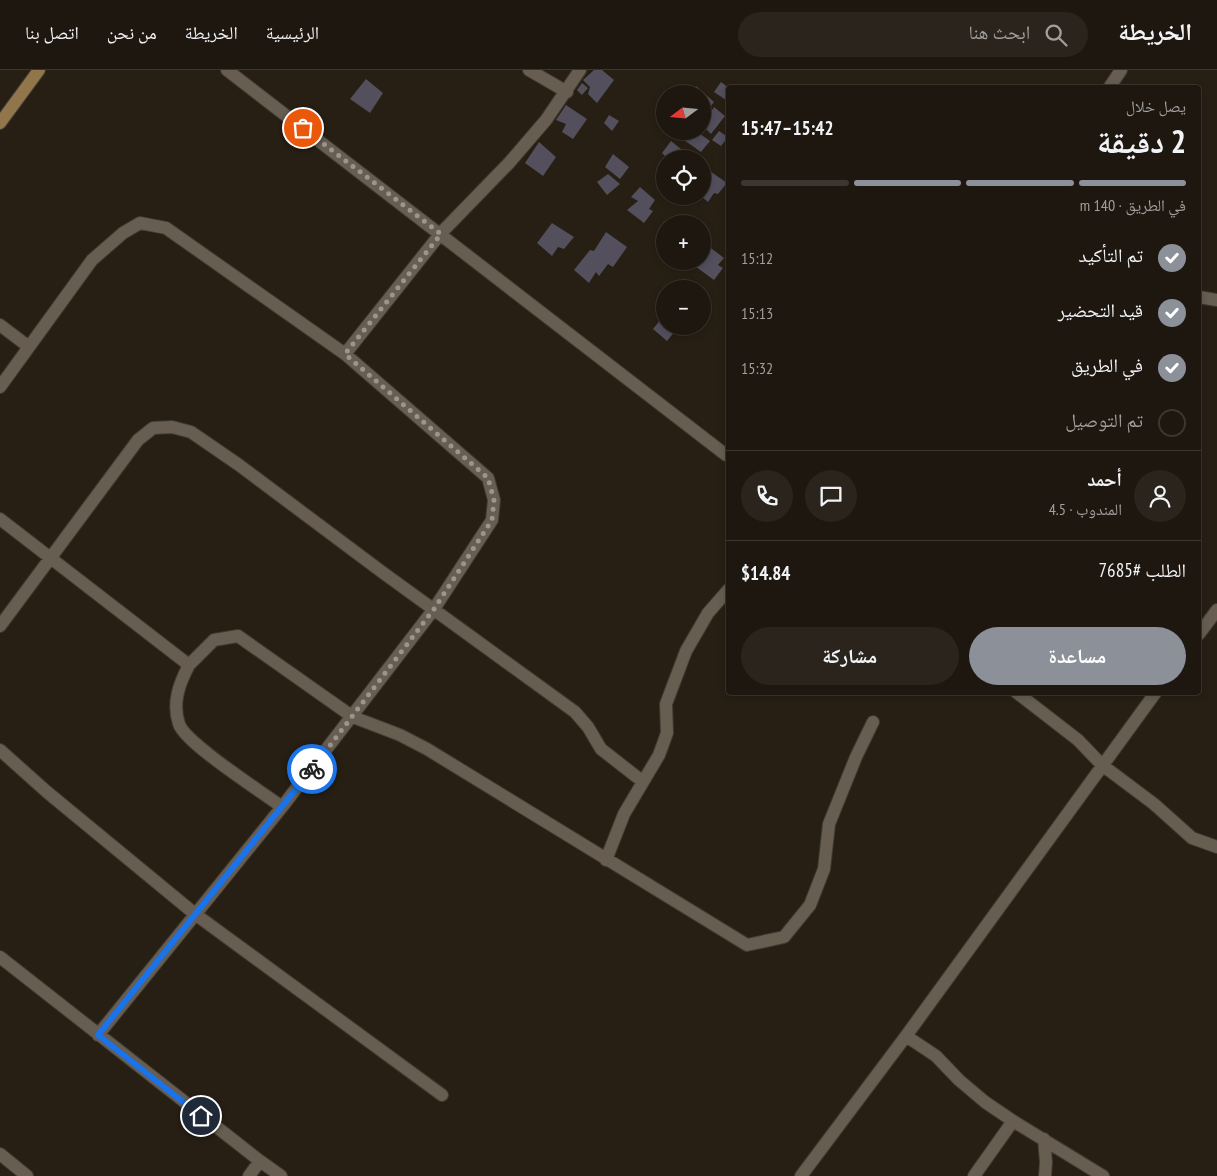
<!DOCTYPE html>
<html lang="ar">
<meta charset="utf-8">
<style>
body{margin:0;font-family:"PT Sans Narrow","Noto Naskh Arabic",sans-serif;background:#2a241d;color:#f1f3f6;direction:rtl;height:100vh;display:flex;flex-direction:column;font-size:19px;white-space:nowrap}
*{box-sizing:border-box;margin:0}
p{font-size:16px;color:#a09f9e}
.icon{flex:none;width:28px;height:28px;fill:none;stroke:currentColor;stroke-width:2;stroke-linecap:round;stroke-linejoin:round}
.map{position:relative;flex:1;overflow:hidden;direction:ltr}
.sheet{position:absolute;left:726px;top:15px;width:475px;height:610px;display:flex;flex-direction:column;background:#1d170f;border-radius:5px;box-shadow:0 2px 8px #0003,0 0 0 1px #3b362f;direction:rtl}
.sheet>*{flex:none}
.needle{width:32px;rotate:254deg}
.controls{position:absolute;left:656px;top:15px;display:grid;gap:10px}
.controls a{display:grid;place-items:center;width:55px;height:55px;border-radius:50%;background:#1d170f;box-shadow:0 2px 8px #0003,0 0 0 1px #3b362f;font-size:25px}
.pin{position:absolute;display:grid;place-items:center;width:42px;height:42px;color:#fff;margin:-21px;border:2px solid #fff;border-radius:50%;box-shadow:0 1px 5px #0007}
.courier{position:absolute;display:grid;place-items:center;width:50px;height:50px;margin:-25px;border:4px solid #1a73e8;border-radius:50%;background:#fff;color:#222;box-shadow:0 1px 6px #0007}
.summary em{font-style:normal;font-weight:800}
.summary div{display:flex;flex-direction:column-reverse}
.summary{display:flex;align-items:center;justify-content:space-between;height:85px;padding:0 15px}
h1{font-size:32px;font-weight:800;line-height:38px}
.bar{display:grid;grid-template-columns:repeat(4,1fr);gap:8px 5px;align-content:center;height:60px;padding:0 15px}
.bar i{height:6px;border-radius:4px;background:#3b362f}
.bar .on{background:#8c9099}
.bar p{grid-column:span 4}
.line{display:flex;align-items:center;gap:12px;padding:0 15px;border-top:1px solid #3b362f}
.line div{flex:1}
.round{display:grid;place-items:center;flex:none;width:52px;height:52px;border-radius:26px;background:#2a241d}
ol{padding:0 15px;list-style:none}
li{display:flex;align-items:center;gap:15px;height:55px}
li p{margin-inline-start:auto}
li .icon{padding:5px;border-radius:50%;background:#8c9099;color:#fff;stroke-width:4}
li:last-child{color:#a09f9e}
li i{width:28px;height:28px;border:2px solid #3b362f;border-radius:50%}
.button{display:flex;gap:10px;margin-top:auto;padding:10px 15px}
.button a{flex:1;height:58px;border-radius:30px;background:#8c9099;color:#fff;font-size:20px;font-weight:800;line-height:58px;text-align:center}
.button a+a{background:#2a241d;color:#f1f3f6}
header{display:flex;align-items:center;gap:30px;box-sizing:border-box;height:70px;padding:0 25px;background:#1d170f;border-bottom:1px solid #3b362f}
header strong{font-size:24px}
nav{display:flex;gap:28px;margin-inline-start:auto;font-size:18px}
.search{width:350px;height:45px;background:#2a241d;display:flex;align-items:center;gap:12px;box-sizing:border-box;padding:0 18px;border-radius:28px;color:#a09f9e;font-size:19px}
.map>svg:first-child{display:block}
.building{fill:#534f5d}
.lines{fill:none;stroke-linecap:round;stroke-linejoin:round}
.street-casing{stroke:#403a33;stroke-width:14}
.secondary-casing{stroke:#403a33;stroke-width:14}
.street{stroke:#675e51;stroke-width:12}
.secondary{stroke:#91754b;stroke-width:12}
.done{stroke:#9b958d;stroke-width:5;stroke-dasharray:0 9}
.route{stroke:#1a73e8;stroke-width:6}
</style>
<header>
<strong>الخريطة</strong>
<div class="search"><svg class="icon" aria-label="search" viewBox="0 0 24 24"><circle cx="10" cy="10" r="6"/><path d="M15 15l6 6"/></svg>ابحث هنا</div>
<nav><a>الرئيسية</a><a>الخريطة</a><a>من نحن</a><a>اتصل بنا</a></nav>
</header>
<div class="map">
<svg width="1217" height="1106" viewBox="0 0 1217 1106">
<rect width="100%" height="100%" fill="#271f14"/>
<path class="building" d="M 594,0 L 602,0 L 614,10 L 597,33 L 588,24 L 590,17 L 583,10 Z
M 366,9 L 383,23 L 370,43 L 350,29 Z
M 721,12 L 729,18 L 729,32 L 714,22 Z
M 582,13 L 588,18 L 582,25 L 577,20 Z
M 696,16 L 714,32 L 702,47 L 702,24 L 691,24 Z
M 566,35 L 587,49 L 573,69 L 562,62 L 566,54 L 556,50 Z
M 714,37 L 725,46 L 711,64 L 702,55 Z
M 609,45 L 619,51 L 612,61 L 604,53 Z
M 685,61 L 696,61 L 710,71 L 701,82 L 681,68 Z
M 719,61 L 728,67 L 721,76 L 712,70 Z
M 671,71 L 691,87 L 690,89 L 665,89 L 665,98 L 659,93 L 666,87 L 662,83 Z
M 539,72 L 556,87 L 543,106 L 525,93 Z
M 613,84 L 629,97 L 620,109 L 605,97 Z
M 707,99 L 727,113 L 718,124 L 714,123 L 708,132 L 702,127 L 702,104 Z
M 608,104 L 620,114 L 607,125 L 597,112 Z
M 640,117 L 655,130 L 649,139 L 653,141 L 644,153 L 627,140 L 638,131 L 631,127 Z
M 552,153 L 574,167 L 564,179 L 558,177 L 552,186 L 537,173 Z
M 606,162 L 627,177 L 613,197 L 608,194 L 599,206 L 596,202 L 589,213 L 574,200 L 590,180 L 594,181 Z
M 707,175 L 724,188 L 718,195 L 723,198 L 714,210 L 692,194 L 694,191 L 702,191 L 702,181 Z
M 665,244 L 665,256 L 684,256 L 678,264 L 675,261 L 667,271 L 653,259 Z"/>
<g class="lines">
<defs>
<path id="street" d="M 227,0 L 726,385 L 729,385
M 529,0 L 567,22
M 1109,18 L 1121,0
M 1199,227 L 1217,230
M 0,255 L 29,277
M 345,284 L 441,163 L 509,93 L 546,50 L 580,0
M 0,317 L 92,190 L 123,163 L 140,153 L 166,158 L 345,284 L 488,408 L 494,430 L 492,450 L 434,539 L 282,737 L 98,965
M 0,449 L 189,595 L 214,570 L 238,566 L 353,647 L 400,665 L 427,679 L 747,875 L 784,867 L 810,835 L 824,799 L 829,754 L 856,687 L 873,652
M 0,556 L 138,370 L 153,358 L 172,357 L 191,362 L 239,395 L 382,502 L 575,642 L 588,657 L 601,679 L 642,711
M 1199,564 L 1217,540
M 189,595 C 179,614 172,633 179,654 C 185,673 262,722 282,737
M 1016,622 L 1078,670 L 1102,695 L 1154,734 L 1192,768 L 1217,777
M 0,680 L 47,722 L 195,844 L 442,1025
M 606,790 L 624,744 L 659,685 L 667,663 L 666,634 L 686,581 L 708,543 L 729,519
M 0,887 L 260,1091 L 281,1106
M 906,966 L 936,986 L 959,1010 L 985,1032 L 1013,1051 L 1103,1106
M 1044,1069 L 1046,1092 L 1045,1106
M 0,1084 L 27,1106
M 249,1106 L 260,1091
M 801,1106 L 906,966 L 1156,622
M 974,1106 L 1013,1051"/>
<path id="secondary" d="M 0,53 L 39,0"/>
</defs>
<use href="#street" class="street-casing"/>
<use href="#secondary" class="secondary-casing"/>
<use href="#street" class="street"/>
<use href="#secondary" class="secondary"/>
</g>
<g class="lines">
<path class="done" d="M 303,58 L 441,164 L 345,284 L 488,408 L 494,430 L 492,450 L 434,539 L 312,699"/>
<path class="route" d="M 201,1046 L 98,965 L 312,699"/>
</g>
</svg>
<div class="controls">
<a><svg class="needle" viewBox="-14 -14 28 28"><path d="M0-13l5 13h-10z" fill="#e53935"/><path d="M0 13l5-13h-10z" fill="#a09f9e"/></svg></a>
<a><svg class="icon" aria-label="locate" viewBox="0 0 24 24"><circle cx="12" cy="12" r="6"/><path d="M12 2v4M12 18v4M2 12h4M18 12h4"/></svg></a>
<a>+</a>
<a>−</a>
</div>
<div class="pin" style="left:303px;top:58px;background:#ea580c"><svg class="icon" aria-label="bag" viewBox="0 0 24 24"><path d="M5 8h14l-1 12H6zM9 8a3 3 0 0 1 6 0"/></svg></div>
<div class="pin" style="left:201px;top:1046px;background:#1f2937"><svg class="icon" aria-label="home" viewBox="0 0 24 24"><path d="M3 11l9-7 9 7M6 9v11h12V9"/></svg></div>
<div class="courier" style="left:312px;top:699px"><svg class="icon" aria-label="bike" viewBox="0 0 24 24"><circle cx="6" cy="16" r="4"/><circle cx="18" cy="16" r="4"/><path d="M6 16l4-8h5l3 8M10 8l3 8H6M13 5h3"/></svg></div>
<section class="sheet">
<div class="summary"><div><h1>2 دقيقة</h1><p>يصل خلال</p></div><em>15:42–15:47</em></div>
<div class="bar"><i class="on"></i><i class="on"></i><i class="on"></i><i></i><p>في الطريق · 140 m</p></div>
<ol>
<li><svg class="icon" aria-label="check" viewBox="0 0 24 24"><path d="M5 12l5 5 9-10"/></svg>تم التأكيد<p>15:12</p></li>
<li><svg class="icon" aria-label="check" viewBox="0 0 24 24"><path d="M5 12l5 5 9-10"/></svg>قيد التحضير<p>15:13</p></li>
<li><svg class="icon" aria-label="check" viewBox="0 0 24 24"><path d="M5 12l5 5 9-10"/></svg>في الطريق<p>15:32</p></li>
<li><i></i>تم التوصيل</li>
</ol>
<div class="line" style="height:90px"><a class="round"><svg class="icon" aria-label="person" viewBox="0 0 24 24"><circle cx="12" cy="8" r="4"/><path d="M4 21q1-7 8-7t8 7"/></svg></a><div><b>أحمد</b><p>المندوب · 4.5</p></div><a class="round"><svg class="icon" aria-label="chat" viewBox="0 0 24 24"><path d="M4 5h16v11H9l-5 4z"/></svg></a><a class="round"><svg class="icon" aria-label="phone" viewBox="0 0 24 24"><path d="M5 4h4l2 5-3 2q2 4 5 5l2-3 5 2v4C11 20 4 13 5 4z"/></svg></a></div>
<div class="line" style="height:65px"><div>الطلب #7685</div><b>$14.84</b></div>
<div class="button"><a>مساعدة</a><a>مشاركة</a></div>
</section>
</div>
